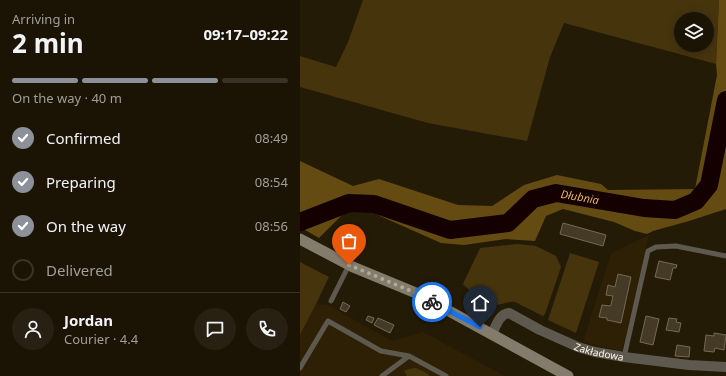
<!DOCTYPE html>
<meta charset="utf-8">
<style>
body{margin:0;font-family:"Noto Sans",sans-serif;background:#282113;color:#f1f3f6;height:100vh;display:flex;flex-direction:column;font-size:15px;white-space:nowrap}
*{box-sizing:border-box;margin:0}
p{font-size:13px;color:#a09e9a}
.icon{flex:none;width:22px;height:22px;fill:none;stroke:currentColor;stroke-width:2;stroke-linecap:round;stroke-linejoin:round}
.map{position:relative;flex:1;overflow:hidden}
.panel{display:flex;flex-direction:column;background:#1b1405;width:300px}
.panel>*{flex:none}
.fabs{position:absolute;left:374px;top:12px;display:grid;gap:8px}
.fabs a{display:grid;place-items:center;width:40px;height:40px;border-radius:50%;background:#1b1405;box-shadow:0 2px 10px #0003,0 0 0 1px #393327;font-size:20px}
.pin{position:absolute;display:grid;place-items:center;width:34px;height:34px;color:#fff;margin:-41px -17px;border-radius:50% 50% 50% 0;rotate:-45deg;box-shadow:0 0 4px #0007}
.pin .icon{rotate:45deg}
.courier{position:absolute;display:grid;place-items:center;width:40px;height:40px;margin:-20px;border:3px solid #1a73e8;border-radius:50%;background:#fff;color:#222;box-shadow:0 1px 5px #0007}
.overview em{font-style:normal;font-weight:700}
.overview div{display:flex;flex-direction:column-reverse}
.overview{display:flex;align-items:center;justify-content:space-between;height:68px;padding:0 12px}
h1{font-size:26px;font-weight:700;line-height:30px}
.bar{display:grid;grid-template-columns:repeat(4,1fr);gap:6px 4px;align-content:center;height:48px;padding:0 12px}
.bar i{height:5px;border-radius:3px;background:#393327}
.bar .selected{background:#8c9099}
.bar p{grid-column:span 4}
.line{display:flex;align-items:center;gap:10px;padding:0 12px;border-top:1px solid #393327}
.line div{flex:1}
.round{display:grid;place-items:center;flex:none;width:42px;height:42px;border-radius:21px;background:#282113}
ol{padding:0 12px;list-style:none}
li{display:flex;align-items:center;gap:12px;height:44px}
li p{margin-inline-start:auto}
li .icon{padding:4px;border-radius:50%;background:#8c9099;color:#fff;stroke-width:4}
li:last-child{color:#a09e9a}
li i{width:22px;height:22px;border:2px solid #393327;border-radius:50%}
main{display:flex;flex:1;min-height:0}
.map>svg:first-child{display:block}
.built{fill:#2d2005}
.green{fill:#46340c;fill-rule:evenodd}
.forest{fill:#644b11}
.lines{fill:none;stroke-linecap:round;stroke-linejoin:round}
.river{stroke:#140000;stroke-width:18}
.building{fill:#453a26;stroke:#746953}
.service{stroke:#5e594f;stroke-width:5}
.minor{stroke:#5e594f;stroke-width:10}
.secondary{stroke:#837b6c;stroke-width:11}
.done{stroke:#b0a899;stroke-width:4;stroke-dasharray:0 7.2}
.route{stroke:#1a73e8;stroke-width:5}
.labels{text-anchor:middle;stroke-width:3;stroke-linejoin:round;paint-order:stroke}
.street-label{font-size:10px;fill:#fbf4e8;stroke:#1b1201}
.water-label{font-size:11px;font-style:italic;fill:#e7b753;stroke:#1b1201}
</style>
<main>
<section class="panel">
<div class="overview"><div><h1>2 min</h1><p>Arriving in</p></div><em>09:17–09:22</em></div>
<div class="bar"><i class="selected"></i><i class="selected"></i><i class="selected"></i><i></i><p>On the way · 40 m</p></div>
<ol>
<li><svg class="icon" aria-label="check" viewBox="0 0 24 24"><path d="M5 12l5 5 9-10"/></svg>Confirmed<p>08:49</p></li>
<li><svg class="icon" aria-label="check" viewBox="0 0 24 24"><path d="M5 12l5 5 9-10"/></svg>Preparing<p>08:54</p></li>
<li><svg class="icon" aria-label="check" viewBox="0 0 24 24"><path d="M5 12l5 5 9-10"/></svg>On the way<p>08:56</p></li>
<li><i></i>Delivered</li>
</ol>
<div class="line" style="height:72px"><a class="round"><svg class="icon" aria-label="person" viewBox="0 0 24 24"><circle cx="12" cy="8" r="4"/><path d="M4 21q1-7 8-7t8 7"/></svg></a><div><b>Jordan</b><p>Courier · 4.4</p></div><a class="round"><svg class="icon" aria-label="chat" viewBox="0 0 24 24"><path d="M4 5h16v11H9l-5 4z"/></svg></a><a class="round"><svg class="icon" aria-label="phone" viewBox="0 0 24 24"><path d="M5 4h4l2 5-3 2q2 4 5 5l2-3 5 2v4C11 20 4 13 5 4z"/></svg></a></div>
</section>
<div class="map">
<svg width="426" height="376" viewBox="0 0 426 376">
<rect width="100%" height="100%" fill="#241b07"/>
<path class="built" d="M 349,235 L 322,351 L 283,342 L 311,253 Z
M 16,304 L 28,305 L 92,341 L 123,332 L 205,376 L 0,376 L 0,335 Z"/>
<path class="green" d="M 63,0 L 419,0 L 416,64 L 264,23 L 250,57 L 227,141 L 128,123 L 0,87 L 0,56 L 36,67 L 48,42 ZM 381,19 L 407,19 L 407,45 L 381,45 Z
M 218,244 L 236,246 L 256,256 L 261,267 L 245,314 L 243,316 L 215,302 C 208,301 202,305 195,305 C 185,306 170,291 163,284 L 180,248 Z
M 270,253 L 299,262 L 276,333 L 248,320 Z
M 0,262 L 29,277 L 16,304 L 0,335 Z
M 116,368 L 125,372 L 130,376 L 107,376 L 104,371 L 109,369 Z"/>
<path class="forest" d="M 419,0 L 426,0 L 426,209 L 389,221 L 353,231 L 347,234 L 335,231 L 314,222 L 263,209 L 246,216 L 235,241 L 206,239 L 164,245 L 141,243 L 62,208 L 45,212 L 19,238 L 0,227 L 0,161 L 53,186 L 79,179 L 158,205 L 192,206 L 224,185 L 257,175 L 301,184 L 308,190 L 395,189 L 417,75 L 416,64 Z"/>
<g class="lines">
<path class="river" id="s1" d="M 0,222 L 49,203 L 74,204 L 150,230 L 208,223 L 233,199 L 256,193 L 344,208 L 375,210 L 396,201 L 409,185 L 426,100"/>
</g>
<path class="building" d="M 263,223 L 306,235 L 303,246 L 260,234 Z
M 359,261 L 377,265 L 376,268 L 373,268 L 370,280 L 355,277 Z
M 318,274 L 331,277 L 321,323 L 307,320 L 307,318 L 299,317 L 302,305 L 310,306 L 311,305 L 313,296 L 306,295 L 308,285 L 315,287 Z
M 43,302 L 50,306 L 46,312 L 40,309 Z
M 68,316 L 74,318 L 72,323 L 66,320 Z
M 346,316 L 359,319 L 353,345 L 340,342 Z
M 78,318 L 94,325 L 90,333 L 74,325 Z
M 369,318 L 377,319 L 376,322 L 381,323 L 379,332 L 366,330 Z
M 414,333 L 426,335 L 424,350 L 415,348 L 414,352 L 404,351 L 406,335 L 414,336 Z
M 377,345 L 390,347 L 389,357 L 375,356 Z"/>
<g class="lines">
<path class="service" d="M 31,301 L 49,265
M 324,357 L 348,251 L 356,247 L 376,246 L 426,256
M 0,368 L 28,321 L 81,351 L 109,356
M 82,376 L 109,356 L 146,376"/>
<path class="minor" id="s2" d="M 192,334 C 196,326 199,314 209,313 L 240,330 L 278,347 L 295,352 L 324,357 L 389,365 L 426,367"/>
<path class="secondary" d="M 0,239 L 53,267 L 116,293 L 268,376"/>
</g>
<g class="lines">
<path class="done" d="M 49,265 L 116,293 L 132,302"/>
<path class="route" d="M 132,302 L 180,327"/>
</g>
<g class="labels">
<g class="street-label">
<text dy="4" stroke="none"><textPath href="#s2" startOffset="127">Zakładowa</textPath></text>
</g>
<g class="water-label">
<text dy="4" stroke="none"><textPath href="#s1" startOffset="299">Dłubnia</textPath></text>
</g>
</g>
</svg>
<div class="fabs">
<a><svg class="icon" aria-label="layers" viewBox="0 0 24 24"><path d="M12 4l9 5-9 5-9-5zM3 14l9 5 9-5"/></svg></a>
</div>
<div class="pin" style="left:49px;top:265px;background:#ea580c"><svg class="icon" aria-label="bag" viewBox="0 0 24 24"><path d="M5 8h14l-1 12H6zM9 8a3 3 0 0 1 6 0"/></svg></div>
<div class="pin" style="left:180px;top:327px;background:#1f2937"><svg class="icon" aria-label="home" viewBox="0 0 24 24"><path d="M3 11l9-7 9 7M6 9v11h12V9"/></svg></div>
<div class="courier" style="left:132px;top:302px"><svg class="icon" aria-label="bike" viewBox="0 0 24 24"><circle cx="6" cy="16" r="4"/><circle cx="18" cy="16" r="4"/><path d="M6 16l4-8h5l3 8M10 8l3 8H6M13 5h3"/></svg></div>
</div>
</main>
